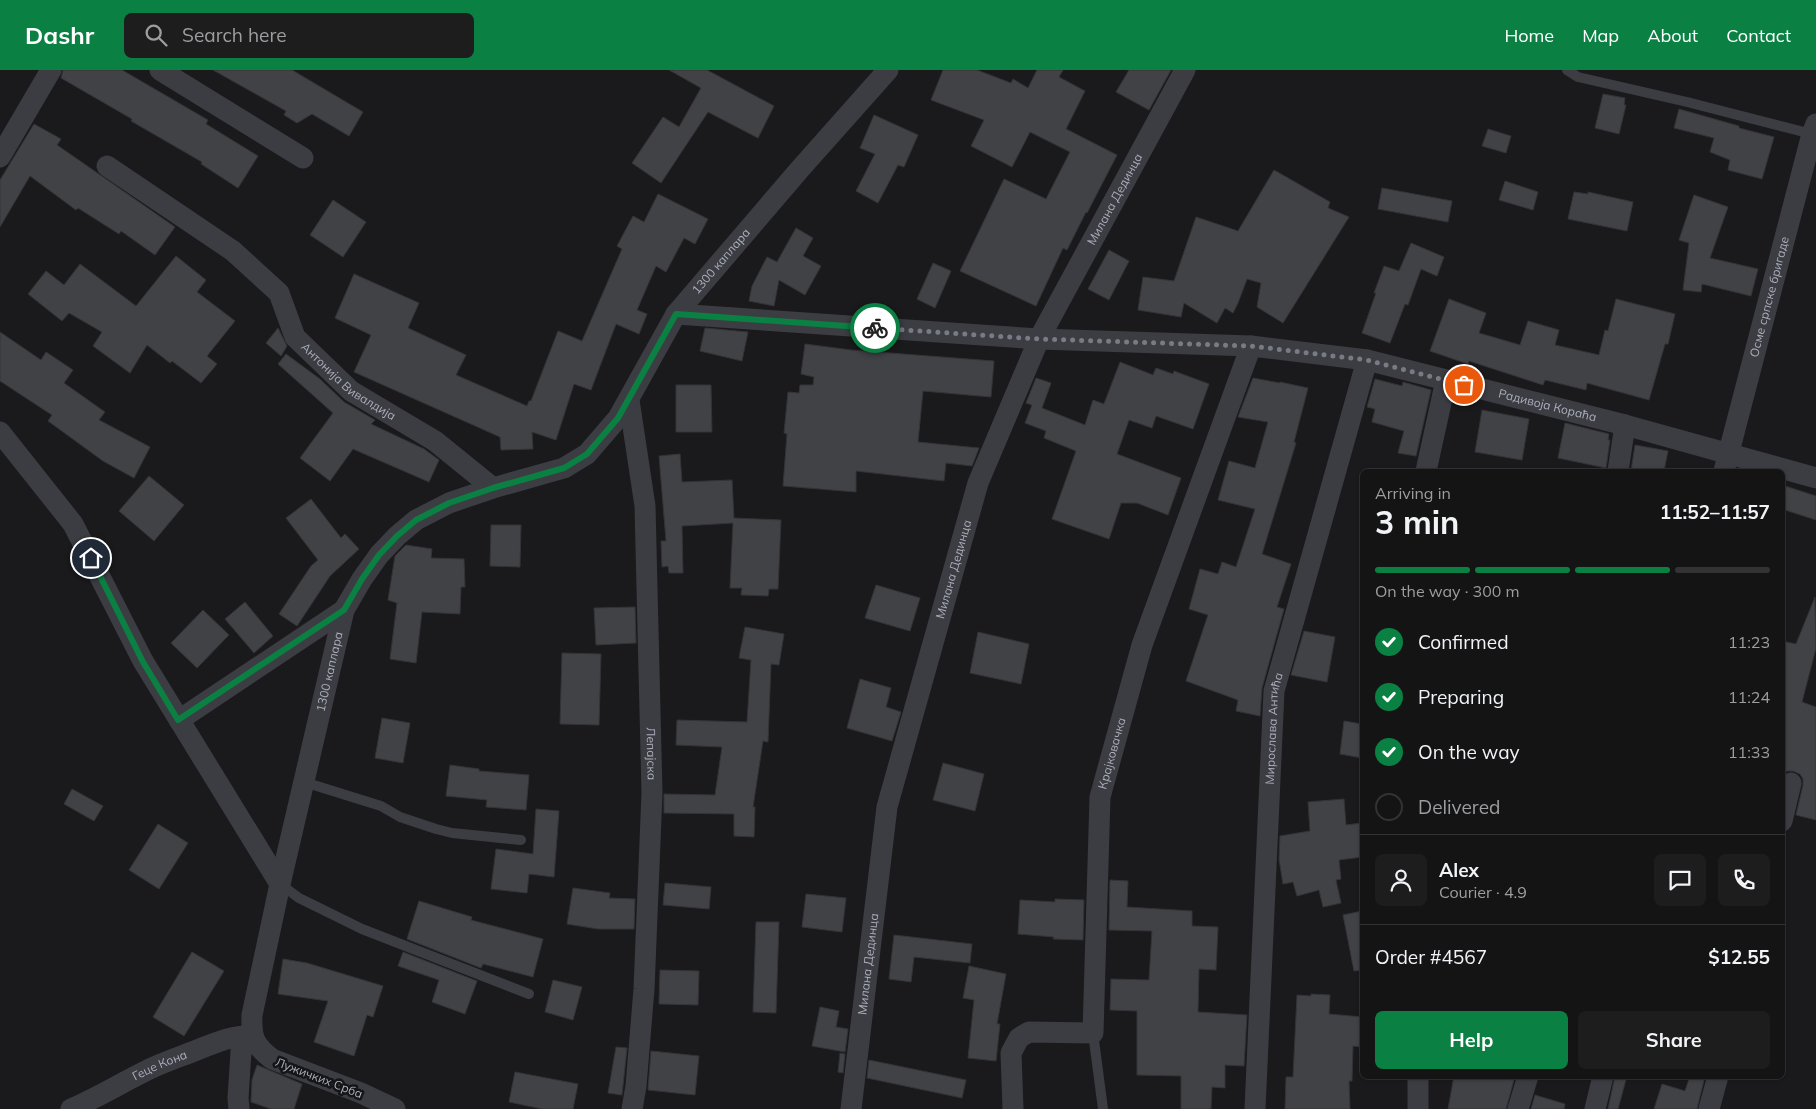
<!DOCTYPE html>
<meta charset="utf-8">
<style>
body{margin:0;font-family:Mulish,sans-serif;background:#1d1d1e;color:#f1f3f6;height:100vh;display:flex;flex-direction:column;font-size:19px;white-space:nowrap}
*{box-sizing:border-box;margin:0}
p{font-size:16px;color:#9d9ea0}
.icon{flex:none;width:28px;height:28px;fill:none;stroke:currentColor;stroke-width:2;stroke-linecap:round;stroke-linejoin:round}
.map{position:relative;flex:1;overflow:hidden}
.details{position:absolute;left:1360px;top:399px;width:425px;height:610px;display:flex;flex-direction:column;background:#141415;border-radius:8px;box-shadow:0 1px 4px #0004,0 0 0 1px #333334}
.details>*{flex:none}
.pin{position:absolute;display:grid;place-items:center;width:42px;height:42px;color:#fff;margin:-21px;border:2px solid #fff;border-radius:50%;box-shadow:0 1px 5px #0007}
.courier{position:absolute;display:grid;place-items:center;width:50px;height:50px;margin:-25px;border:4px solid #0b8043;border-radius:50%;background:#fff;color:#222;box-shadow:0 1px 6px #0007}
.overview em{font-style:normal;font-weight:700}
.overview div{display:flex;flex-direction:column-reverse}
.overview{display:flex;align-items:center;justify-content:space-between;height:85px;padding:0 15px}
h1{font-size:32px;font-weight:700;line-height:38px}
.bar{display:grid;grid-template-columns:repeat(4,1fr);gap:8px 5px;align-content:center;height:60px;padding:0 15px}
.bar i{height:6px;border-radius:4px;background:#333334}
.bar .active{background:#0b8043}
.bar p{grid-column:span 4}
.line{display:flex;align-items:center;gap:12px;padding:0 15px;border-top:1px solid #333334}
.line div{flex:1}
.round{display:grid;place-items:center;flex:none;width:52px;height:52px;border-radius:8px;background:#1d1d1e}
ol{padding:0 15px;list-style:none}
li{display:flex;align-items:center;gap:15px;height:55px}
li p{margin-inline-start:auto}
li .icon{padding:5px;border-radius:50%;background:#0b8043;color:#fff;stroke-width:4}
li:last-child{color:#9d9ea0}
li i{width:28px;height:28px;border:2px solid #333334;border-radius:50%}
.primary-button{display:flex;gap:10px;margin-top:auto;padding:10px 15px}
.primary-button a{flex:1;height:58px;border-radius:8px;background:#0b8043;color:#fff;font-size:20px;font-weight:700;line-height:58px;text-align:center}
.primary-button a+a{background:#1d1d1e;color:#f1f3f6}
header{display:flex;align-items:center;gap:30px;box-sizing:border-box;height:70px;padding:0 25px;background:#0b8043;color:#fff}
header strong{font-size:24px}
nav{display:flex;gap:28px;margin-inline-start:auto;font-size:18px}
.search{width:350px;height:45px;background:#1d1d1e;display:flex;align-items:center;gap:12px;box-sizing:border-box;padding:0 18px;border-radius:8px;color:#9d9ea0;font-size:19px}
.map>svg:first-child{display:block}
.building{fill:#414246;stroke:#343438}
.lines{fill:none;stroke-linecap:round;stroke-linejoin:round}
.lane{stroke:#3c3d43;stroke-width:10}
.street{stroke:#3c3d43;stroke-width:21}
.done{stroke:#797b84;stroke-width:5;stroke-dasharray:0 9}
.route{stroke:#0b8043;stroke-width:6}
.labels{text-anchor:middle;stroke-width:5;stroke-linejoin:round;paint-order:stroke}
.street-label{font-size:12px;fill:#acafbc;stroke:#151517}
</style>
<header>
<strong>Dashr</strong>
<div class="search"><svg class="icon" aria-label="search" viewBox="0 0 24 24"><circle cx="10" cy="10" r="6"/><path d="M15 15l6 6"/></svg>Search here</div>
<nav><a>Home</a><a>Map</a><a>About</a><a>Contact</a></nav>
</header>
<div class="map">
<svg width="1816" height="1039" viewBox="0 0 1816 1039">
<rect width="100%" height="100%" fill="#1a1a1c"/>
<path class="building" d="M 63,0 L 122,0 L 208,50 L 206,54 L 258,86 L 238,118 L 201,94 L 202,92 L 131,51 L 132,49 L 61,8 Z
M 213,0 L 292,0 L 363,42 L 349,66 L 312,44 L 297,53 L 284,45 L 286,41 Z
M 669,0 L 707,0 L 774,36 L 758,68 L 708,42 L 661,113 L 632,93 L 663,47 L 679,57 L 701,18 Z
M 943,0 L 977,0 L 1011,13 L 1013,9 L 1028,18 L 1037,0 L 1063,0 L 1059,7 L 1085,21 L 1066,59 L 1117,85 L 1087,143 L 1086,142 L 1067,180 L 1063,178 L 1036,236 L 960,201 L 1004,109 L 1046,129 L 1070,82 L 1030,62 L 1012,97 L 971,76 L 984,50 L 931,30 Z
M 1129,0 L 1171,0 L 1149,40 L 1116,22 Z
M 1603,24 L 1625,28 L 1624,35 L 1626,35 L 1619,64 L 1595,58 Z
M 1679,39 L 1739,56 L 1739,58 L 1774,67 L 1762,109 L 1728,100 L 1730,90 L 1710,82 L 1714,68 L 1674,58 Z
M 874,45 L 918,65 L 904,97 L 898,95 L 878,133 L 856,121 L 875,84 L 860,78 Z
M 34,54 L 61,69 L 57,75 L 175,157 L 155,185 L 121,161 L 119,164 L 78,138 L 76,140 L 30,106 L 0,157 L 0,110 Z
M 1488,59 L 1511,66 L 1506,83 L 1482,76 Z
M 1274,100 L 1330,132 L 1328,138 L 1349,147 L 1283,253 L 1257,237 L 1261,213 L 1247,209 L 1238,233 L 1233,243 L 1225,238 L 1217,253 L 1184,233 L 1181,247 L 1138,240 L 1143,207 L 1174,211 L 1196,147 L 1238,161 Z
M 1505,111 L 1538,122 L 1533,140 L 1499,130 Z
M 1382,118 L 1452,131 L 1448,152 L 1378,139 Z
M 1574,122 L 1588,124 L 1588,122 L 1633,132 L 1627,161 L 1568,149 Z
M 658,124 L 708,149 L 695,174 L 684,168 L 666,202 L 656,196 L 637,240 L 647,244 L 639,264 L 616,254 L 591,320 L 574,314 L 556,370 L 532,362 L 533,379 L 501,380 L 500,367 L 354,302 L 371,265 L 335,248 L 354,204 L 419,233 L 408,258 L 466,285 L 456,305 L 527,336 L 529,331 L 531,331 L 558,261 L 582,271 L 622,179 L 617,176 L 633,146 L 644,152 Z
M 1694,125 L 1728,137 L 1710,188 L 1758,199 L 1751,226 L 1702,214 L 1701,222 L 1683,220 L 1689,173 L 1679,170 Z
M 333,130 L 366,152 L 343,187 L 310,165 Z
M 796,158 L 813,168 L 803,186 L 821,196 L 805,225 L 779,210 L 774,236 L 749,231 L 752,216 L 767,187 L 777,192 Z
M 1411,173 L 1444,187 L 1437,206 L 1421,199 L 1408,235 L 1405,234 L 1390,273 L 1362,263 L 1376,223 L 1374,223 L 1384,196 L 1399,201 Z
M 1109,180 L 1129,191 L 1109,230 L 1088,219 Z
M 176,186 L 206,210 L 197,222 L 235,251 L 207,286 L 217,294 L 201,313 L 172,291 L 170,293 L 147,275 L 130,303 L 93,276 L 102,262 L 69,243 L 62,251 L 28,224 L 46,201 L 64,215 L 80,194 L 136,236 Z
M 933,193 L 951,201 L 935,238 L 917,229 Z
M 1449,229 L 1486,243 L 1479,263 L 1520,275 L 1528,251 L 1559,260 L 1555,275 L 1599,285 L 1605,260 L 1608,261 L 1616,229 L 1675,244 L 1668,274 L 1665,274 L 1649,330 L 1587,313 L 1586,320 L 1545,310 L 1543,315 L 1469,291 L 1468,294 L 1430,281 Z
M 278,258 L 287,276 L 281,286 L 266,273 Z
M 705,258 L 748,262 L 742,291 L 700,281 Z
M 0,262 L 41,290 L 46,282 L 73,300 L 64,313 L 105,342 L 99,350 L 150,377 L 134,408 L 103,391 L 48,351 L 52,345 L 0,311 Z
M 805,274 L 851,280 L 994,291 L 991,327 L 923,321 L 918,372 L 979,378 L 972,396 L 946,393 L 944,411 L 856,401 L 856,422 L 783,416 L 787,364 L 784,363 L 788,322 L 799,323 L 800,315 L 813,315 L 814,307 L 801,304 Z
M 286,284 L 320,309 L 344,332 L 375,350 L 371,354 L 424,379 L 439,390 L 429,412 L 353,379 L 330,411 L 300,388 L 333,343 L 278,294 Z
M 1120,292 L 1153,305 L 1156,298 L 1173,304 L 1174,301 L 1209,314 L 1193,359 L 1156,346 L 1152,358 L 1129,350 L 1117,384 L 1181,408 L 1168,445 L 1137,433 L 1121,433 L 1109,469 L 1052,449 L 1076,381 L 1044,368 L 1046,361 L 1025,353 L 1032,335 L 1026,333 L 1036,308 L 1051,313 L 1042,338 L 1085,355 L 1093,330 L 1104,334 Z
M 1253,308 L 1280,313 L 1280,312 L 1308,318 L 1294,372 L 1296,373 L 1262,484 L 1291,494 L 1277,537 L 1284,539 L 1262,618 L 1260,646 L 1236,641 L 1238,630 L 1186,611 L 1208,545 L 1189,539 L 1200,499 L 1218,504 L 1222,492 L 1236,497 L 1255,439 L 1218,430 L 1229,391 L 1255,398 L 1268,352 L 1238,347 Z
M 1375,309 L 1402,316 L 1403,312 L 1431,320 L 1416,386 L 1398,383 L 1404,361 L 1372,352 L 1375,339 L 1367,337 Z
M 676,315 L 711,315 L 712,362 L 676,362 Z
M 1482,340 L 1529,349 L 1522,390 L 1475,382 Z
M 1565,353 L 1609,364 L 1608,370 L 1610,370 L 1606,398 L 1558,388 Z
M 1635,375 L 1668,381 L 1664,401 L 1631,401 Z
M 680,384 L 682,412 L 732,410 L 734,448 L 781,450 L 778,519 L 769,519 L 768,526 L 741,525 L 742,518 L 730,518 L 733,453 L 682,456 L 683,503 L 669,503 L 668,496 L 662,497 L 661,471 L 666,471 L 659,386 Z
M 149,406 L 184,435 L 154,471 L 119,441 Z
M 1782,415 L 1816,426 L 1816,450 L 1782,439 Z
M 311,429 L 341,468 L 345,464 L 359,479 L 330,506 L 297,556 L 279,544 L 311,496 L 318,490 L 286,448 Z
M 491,455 L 521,455 L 520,497 L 490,496 Z
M 406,475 L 432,479 L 431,488 L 464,489 L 465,517 L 461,517 L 460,544 L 422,542 L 416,593 L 390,589 L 397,533 L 388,530 L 395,486 Z
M 876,515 L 920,528 L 910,561 L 865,548 Z
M 1815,527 L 1816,578 L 1802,632 L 1816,637 L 1816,750 L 1796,745 L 1803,715 L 1803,709 L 1800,704 L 1793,701 L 1787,701 L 1782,704 L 1782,571 L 1796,574 Z
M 245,532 L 273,566 L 254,583 L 225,549 Z
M 635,537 L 636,573 L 596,575 L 594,538 Z
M 203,540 L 229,565 L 197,598 L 171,573 Z
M 745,557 L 784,564 L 779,595 L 771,594 L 768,672 L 763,671 L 753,737 L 755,737 L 754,767 L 734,766 L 734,744 L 664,743 L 664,724 L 715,725 L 722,677 L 676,675 L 677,650 L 747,652 L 751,590 L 739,588 Z
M 1304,561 L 1335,567 L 1327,612 L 1291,605 Z
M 978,562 L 1029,574 L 1021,614 L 970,603 Z
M 562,583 L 601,584 L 599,655 L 560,654 Z
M 860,609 L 891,618 L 886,637 L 901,642 L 892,671 L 847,658 Z
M 382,648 L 410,653 L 403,693 L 375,688 Z
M 1344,651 L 1362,654 L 1362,688 L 1340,684 Z
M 943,693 L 984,704 L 975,741 L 933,730 Z
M 450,695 L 479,699 L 479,701 L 529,705 L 526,740 L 486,737 L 487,730 L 446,726 Z
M 72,719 L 103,736 L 94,751 L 64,734 Z
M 1344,729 L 1346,755 L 1362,753 L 1362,787 L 1339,790 L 1341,809 L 1336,810 L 1341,833 L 1323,837 L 1319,820 L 1297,826 L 1293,812 L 1283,814 L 1279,789 L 1280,766 L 1310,761 L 1308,732 Z
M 536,739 L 559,741 L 554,807 L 529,804 L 527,823 L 491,819 L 496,779 L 533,784 Z
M 158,754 L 188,773 L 159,819 L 129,800 Z
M 1110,810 L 1128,811 L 1127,837 L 1192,841 L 1192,856 L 1218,857 L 1216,900 L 1199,899 L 1198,942 L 1247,945 L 1244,996 L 1225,995 L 1225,1018 L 1212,1017 L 1211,1039 L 1181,1039 L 1181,1006 L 1137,1005 L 1137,941 L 1110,940 L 1111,909 L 1149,910 L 1152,861 L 1109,860 Z
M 665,813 L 711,817 L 709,839 L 663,835 Z
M 573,818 L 610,823 L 609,828 L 635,829 L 634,859 L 598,859 L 567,854 Z
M 806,824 L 846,828 L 842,862 L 802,857 Z
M 1055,829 L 1084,830 L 1083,870 L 1053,869 L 1054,867 L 1018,864 L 1020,830 L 1055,832 Z
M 419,831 L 472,847 L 471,850 L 543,869 L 533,907 L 483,894 L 481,898 L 407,869 Z
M 1362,841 L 1362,900 L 1354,901 L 1343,845 Z
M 756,852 L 779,852 L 776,943 L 753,942 Z
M 894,865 L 972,874 L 970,893 L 914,887 L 911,912 L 889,909 Z
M 192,882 L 224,901 L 184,966 L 153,947 Z
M 403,882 L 477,911 L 465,944 L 432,932 L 439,910 L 398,896 Z
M 283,889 L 307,893 L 383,916 L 373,947 L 367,945 L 354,986 L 314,972 L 328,931 L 278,924 Z
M 969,896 L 1006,904 L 997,954 L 1000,954 L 996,991 L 968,988 L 974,930 L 963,928 Z
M 660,900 L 699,901 L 698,935 L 659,934 Z
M 553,910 L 582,917 L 573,950 L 545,942 Z
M 1311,924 L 1330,925 L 1329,944 L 1362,947 L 1362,977 L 1353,976 L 1352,1011 L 1349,1011 L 1350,1039 L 1285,1039 L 1286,1007 L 1293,1007 L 1297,925 L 1311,926 Z
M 820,937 L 839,941 L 836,957 L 848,959 L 845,982 L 812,976 Z
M 616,977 L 627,978 L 622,1025 L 608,1023 Z
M 651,981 L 699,986 L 695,1025 L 648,1020 Z
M 840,983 L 845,984 L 843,1003 L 838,1002 Z
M 869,990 L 966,1010 L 962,1028 L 867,1008 Z
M 257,995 L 302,1014 L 294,1039 L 271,1039 L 251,1032 L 252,1010 Z
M 515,1002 L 578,1014 L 573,1039 L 542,1039 L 509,1032 Z
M 1454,1006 L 1515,1006 L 1506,1039 L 1448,1039 Z
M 1615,1006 L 1627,1006 L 1618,1039 L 1608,1039 Z
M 1690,1006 L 1705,1006 L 1697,1039 L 1654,1039 L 1662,1014 L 1685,1021 Z
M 1535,1025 L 1565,1034 L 1564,1039 L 1531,1039 Z"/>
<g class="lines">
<path class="lane" d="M 1567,0 L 1578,7 L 1687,32 L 1812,64
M 304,712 L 381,736 L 400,747 L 436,759 L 452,763 L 521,770
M 280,814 L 299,828 L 362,859 L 529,924
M 1093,963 L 1103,1039"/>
<g class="street">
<path d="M 160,0 L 303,88"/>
<path d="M 0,87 L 51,0"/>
<path id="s1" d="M 107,96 L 233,181 L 279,223 L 295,267 L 351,321 L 435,371 L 493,418"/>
<path id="s2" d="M 676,244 L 1039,269 L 1251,276 L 1367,290 L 1625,355 L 1816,408"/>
<path id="s3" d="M 629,330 L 645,436 L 652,723 L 644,919 L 636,1016 L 632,1039"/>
<path d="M 0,362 L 73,454 L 143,591 L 280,814"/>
<path d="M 1426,401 L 1446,310"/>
<path d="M 1618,401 L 1625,355"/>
<path id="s4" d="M 1724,401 L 1812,64 L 1816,54"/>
<path d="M 179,650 L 344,540"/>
<path d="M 1782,751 L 1791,713"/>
<path id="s5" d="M 71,1039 C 99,1027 126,1010 154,997 C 167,991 182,986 197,980 C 218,972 228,966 252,966"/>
<path d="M 239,1039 L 238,1028 L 242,966"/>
<path id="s6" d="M 395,1039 L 361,1023 L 272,989 C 254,975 251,968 252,945 L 280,814 L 344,540 L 362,509 L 379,485 L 397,466 L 416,450 L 449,433 L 493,418 L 564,398 L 587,384 L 618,348 L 676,244 L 800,99 L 888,0"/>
<path id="s7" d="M 851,1039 L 887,737 L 978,413 L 1039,269 L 1185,0"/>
<path id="s8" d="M 1013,1039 L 1011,983 L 1019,968 L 1029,962 L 1093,963 L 1100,727 L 1142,575 L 1251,276"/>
<path id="s9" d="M 1255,1039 L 1274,621 L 1367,290"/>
<path d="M 1418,1039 L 1418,1006"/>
<path d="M 1518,1039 L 1528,1006"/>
<path d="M 1595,1039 L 1603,1006"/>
<path d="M 1709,1039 L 1718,1006"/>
</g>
</g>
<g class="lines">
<path class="done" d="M 875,258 L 1039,269 L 1251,276 L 1367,290 L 1464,315"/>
<path class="route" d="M 91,488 L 143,592 L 178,650 L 344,540 L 362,509 L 379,485 L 397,466 L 416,450 L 449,433 L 493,418 L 564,398 L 587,384 L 618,348 L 676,244 L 875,258"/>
</g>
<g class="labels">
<g class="street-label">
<text dy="4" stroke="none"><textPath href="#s7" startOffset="956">Милана Дединца</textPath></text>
<text dy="4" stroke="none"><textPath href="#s6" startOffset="1136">1300 каплара</textPath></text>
<text dy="4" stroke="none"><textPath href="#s4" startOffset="180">Осме српске бригаде</textPath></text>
<text dy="4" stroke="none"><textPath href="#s1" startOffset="331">Антонија Вивалдија</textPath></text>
<text dy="4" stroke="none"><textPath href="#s2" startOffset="879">Радивоја Кораћа</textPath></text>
<text dy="4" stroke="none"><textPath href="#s7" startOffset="551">Милана Дединца</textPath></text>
<text dy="4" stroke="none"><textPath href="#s6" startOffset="536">1300 каплара</textPath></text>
<text dy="4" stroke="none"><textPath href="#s9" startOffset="381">Мирослава Антића</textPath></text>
<text dy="4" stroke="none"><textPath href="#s8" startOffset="430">Крајковачка</textPath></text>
<text dy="4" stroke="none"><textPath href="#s3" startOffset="355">Лепајска</textPath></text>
<text dy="4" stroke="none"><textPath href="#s7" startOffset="146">Милана Дединца</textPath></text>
<text dy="4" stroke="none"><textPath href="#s5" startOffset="99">Геце Кона</textPath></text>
<text transform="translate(319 1008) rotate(21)" y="4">Лужичких Срба</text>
</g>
</g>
</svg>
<div class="pin" style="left:1464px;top:315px;background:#ea580c"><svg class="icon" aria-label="bag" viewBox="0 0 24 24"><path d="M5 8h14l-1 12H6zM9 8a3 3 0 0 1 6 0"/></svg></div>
<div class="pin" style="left:91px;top:488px;background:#1f2937"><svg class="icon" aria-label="home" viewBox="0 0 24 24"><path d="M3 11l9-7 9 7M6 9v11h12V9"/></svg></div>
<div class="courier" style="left:875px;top:258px"><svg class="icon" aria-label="bike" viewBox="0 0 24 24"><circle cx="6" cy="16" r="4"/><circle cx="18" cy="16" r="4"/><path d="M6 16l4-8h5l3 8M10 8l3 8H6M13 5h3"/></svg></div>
<section class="details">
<div class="overview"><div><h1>3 min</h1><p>Arriving in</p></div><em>11:52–11:57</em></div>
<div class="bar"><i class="active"></i><i class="active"></i><i class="active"></i><i></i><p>On the way · 300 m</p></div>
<ol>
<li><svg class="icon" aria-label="check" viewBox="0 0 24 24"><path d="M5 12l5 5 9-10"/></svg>Confirmed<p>11:23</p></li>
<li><svg class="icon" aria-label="check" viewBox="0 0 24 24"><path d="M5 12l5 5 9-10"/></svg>Preparing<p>11:24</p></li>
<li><svg class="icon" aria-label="check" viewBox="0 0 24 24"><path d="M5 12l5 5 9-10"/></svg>On the way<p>11:33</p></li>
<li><i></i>Delivered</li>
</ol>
<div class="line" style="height:90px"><a class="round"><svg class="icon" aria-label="person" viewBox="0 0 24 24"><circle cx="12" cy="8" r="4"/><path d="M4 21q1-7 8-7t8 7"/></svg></a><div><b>Alex</b><p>Courier · 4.9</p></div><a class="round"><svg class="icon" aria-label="chat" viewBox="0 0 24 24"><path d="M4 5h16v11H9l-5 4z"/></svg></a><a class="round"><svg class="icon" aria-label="phone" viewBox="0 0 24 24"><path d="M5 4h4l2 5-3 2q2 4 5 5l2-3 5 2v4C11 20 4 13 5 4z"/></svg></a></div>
<div class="line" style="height:65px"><div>Order #4567</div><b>$12.55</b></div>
<div class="primary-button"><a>Help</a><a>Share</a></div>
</section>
</div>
